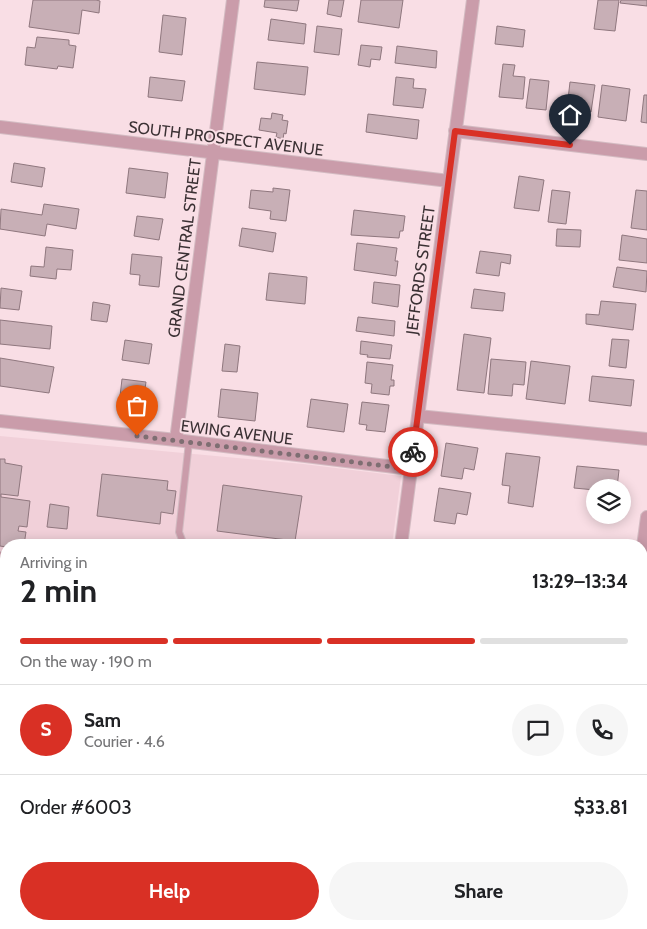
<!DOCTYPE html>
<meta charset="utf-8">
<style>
body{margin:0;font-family:Cabin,sans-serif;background:#f6f6f6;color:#202124;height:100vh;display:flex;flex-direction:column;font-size:19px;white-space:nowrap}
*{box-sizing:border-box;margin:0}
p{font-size:16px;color:#757577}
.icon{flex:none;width:28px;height:28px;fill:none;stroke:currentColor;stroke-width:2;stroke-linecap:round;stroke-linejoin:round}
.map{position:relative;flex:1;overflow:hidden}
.side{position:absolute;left:0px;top:539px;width:648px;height:391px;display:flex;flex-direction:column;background:#fff;border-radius:20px 20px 0 0;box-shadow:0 2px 12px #0003}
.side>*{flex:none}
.fabs{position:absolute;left:586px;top:479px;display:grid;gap:10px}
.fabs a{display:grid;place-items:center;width:45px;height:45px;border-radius:50%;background:#fff;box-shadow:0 2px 12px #0003;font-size:25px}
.pin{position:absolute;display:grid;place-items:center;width:42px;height:42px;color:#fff;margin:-51px -21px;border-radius:50% 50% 50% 0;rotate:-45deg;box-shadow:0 0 5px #0007}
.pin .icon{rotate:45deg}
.courier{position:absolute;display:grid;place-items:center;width:50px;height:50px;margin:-25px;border:4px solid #d93025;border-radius:50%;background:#fff;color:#222;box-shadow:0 1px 6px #0007}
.summary em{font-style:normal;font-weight:700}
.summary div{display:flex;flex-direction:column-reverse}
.summary{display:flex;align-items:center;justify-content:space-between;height:85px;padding:0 20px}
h1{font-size:32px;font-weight:700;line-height:38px}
.bar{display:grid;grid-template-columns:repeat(4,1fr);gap:8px 5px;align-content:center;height:60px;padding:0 20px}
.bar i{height:6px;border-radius:4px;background:#e0e0e0}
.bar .active{background:#d93025}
.bar p{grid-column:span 4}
.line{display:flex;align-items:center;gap:12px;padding:0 20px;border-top:1px solid #e0e0e0}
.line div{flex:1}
.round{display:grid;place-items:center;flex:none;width:52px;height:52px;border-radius:26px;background:#f6f6f6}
.action{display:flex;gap:10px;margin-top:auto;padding:10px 20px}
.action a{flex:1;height:58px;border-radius:30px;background:#d93025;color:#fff;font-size:20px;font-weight:700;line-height:58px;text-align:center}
.action a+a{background:#f6f6f6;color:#202124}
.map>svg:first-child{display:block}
.built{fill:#f1d0d9}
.building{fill:#c8afb6;stroke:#8f777e}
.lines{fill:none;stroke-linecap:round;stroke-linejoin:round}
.service-casing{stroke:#d3bbc2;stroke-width:8}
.minor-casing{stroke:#d3bbc2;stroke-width:14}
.tertiary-casing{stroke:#d3bbc2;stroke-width:16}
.service{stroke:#ca9caa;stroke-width:6}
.minor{stroke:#ca9caa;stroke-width:12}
.tertiary{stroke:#ca9caa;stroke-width:14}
.done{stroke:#7e6e72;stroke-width:5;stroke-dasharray:0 9}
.route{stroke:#d93025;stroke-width:6}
.labels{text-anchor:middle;stroke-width:4;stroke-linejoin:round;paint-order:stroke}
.street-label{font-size:16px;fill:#3b3134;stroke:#f9dee5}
</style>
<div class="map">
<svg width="647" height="929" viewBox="0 0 647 929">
<rect width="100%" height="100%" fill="#f9dee5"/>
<path class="built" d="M 0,436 L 303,464 L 401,476 L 392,545 L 6,545 L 6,682 L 0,681 Z"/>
<path class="building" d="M 33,0 L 96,0 L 100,1 L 99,13 L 82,10 L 79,34 L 29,27 Z
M 265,0 L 299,0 L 297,11 L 264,7 Z
M 329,0 L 344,0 L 341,17 L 327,14 Z
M 361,0 L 403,0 L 399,28 L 358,22 Z
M 598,0 L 619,0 L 615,31 L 594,29 Z
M 621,0 L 647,0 L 647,6 L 620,3 Z
M 163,15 L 186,18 L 182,55 L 159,52 Z
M 271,19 L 306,24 L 304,44 L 268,40 Z
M 317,26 L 342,29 L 339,55 L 314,52 Z
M 497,26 L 525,30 L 523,47 L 495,44 Z
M 37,37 L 69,40 L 69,45 L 76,46 L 73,68 L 58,66 L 57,69 L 25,65 L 27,47 L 35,48 Z
M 361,45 L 382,47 L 380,60 L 371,59 L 370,67 L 358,65 Z
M 397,46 L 437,51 L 436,68 L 395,63 Z
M 257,62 L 308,67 L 305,95 L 254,89 Z
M 503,64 L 515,65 L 513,76 L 525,77 L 523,99 L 499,97 Z
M 150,77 L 185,81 L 182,101 L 148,97 Z
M 396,77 L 414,79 L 413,88 L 426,89 L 423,108 L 393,105 Z
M 530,79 L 549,81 L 546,110 L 526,108 Z
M 570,82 L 595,85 L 591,112 L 567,108 Z
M 602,85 L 630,89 L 626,121 L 598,117 Z
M 644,95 L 647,95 L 647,123 L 641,122 Z
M 272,113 L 283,115 L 282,120 L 288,121 L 286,134 L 284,133 L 283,139 L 276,137 L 277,133 L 259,130 L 261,118 L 271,119 Z
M 368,114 L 419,120 L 417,139 L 366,132 Z
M 14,163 L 45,168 L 42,187 L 11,182 Z
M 129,168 L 168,173 L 165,198 L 126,193 Z
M 519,176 L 544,180 L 539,211 L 514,208 Z
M 273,188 L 290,190 L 286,221 L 270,219 L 271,211 L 249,208 L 251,190 L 273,192 Z
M 552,190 L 570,192 L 566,224 L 548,222 Z
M 636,190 L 647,191 L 647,230 L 631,228 Z
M 44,204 L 79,209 L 76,229 L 47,224 L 45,236 L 0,229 L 1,209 L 42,215 Z
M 354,210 L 405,216 L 403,231 L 400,231 L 399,238 L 351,235 Z
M 137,216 L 163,219 L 159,240 L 134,236 Z
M 242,228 L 276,233 L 273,252 L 239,246 Z
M 557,229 L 581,230 L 580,247 L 556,246 Z
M 622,235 L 647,239 L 647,263 L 619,260 Z
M 357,243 L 397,248 L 395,261 L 398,261 L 396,276 L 354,270 Z
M 46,247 L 73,250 L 71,270 L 57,269 L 56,279 L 30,276 L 31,266 L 44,267 Z
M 480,251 L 511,255 L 510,264 L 501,262 L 499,276 L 476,273 Z
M 132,254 L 162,257 L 159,287 L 139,285 L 140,275 L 130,274 Z
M 617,267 L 647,271 L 646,292 L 613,287 Z
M 269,273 L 307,277 L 305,304 L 266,300 Z
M 374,282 L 400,285 L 398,307 L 372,303 Z
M 1,288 L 22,291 L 19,310 L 0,308 Z
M 474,289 L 505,293 L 503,311 L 471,308 Z
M 601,301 L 636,304 L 633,330 L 586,324 L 586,314 L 599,315 Z
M 93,302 L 110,305 L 107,322 L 91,320 Z
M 358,317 L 395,321 L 394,336 L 356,331 Z
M 0,320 L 52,326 L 50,349 L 0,344 Z
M 464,334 L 491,338 L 484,393 L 457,390 Z
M 612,339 L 629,340 L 626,368 L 609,366 Z
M 125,340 L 152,344 L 149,364 L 122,360 Z
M 361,341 L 392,345 L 390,359 L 367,357 L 368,355 L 360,354 Z
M 225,344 L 240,346 L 237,372 L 222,371 Z
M 0,358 L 54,367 L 49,393 L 0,386 Z
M 491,359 L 526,362 L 524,385 L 513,384 L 512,396 L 488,394 Z
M 531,361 L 570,366 L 565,404 L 526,399 Z
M 367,362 L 393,365 L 391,380 L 394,380 L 394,386 L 390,386 L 389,395 L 371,393 L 372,384 L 365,383 Z
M 592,376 L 634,380 L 631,406 L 589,401 Z
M 122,379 L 146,382 L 142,408 L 119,405 Z
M 221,389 L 258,393 L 255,421 L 218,417 Z
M 311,399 L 348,404 L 344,432 L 307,427 Z
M 362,402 L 389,405 L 385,432 L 366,430 L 367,425 L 359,424 Z
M 446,443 L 478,448 L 474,470 L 464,468 L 462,479 L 441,476 Z
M 506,453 L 540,457 L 533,507 L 508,503 L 510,486 L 502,485 Z
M 0,459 L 5,459 L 5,463 L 22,466 L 18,496 L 1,494 L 1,497 L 30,501 L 27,527 L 19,526 L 18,531 L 26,532 L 24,545 L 6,545 L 6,547 L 0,546 Z
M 577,466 L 619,470 L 617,488 L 595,488 L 595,490 L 574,488 Z
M 102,474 L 168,481 L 167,490 L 176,491 L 173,514 L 161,512 L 160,524 L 97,516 Z
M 223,485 L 302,496 L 295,541 L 217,531 Z
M 439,488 L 471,493 L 467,515 L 457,513 L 455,524 L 434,521 Z
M 50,504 L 69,507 L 67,529 L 47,527 Z
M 0,581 L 6,582 L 6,654 L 0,653 Z
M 641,881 L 647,881 L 647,904 L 645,924 L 641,923 Z
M 41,924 L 91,924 L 90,929 L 40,929 Z
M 182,924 L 230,924 L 229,929 L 181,929 Z
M 346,924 L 385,924 L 385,929 L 345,929 Z
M 505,924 L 543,924 L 543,929 L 504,929 Z"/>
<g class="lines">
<defs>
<path id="service" d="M 184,545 L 179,532 L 189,442
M 0,555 L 6,555
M 32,929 L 32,924
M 245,929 L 245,924
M 315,929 L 316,924
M 569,929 L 569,924"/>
<path id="minor" d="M 0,127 L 449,181
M 455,131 L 647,154
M 418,416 L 647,439
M 0,421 L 176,440 L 411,469
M 176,440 L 233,0
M 401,545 L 473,0
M 641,561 L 647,517"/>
<path id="tertiary" d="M 0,690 L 6,690
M 641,764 L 647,765"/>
</defs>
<use href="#service" class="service-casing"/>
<use href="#minor" class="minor-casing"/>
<use href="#tertiary" class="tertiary-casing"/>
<use href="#service" class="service"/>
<use href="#minor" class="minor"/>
<use href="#tertiary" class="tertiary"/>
</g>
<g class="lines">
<path class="done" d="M 137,436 L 411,469 L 413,452"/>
<path class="route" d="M 413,452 L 455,131 L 570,145"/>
</g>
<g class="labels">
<g class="street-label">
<text transform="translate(226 138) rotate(7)" y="6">SOUTH PROSPECT AVENUE</text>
<text transform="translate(184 248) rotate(-83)" y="6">GRAND CENTRAL STREET</text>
<text transform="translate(420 270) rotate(-82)" y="6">JEFFORDS STREET</text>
<text transform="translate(237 432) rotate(7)" y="6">EWING AVENUE</text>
</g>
</g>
</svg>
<div class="fabs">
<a><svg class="icon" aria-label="layers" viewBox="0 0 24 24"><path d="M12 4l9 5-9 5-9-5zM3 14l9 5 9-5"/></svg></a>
</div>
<div class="pin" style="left:137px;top:436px;background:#ea580c"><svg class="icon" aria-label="bag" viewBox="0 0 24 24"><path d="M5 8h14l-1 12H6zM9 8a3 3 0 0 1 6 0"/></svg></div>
<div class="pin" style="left:570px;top:145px;background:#1f2937"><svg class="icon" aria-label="home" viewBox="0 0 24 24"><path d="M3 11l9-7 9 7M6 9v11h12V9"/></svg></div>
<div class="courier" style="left:413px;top:452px"><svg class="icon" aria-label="bike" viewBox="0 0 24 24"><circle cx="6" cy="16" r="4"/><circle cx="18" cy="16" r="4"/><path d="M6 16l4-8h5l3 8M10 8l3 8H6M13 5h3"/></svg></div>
<section class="side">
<div class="summary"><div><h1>2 min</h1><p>Arriving in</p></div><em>13:29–13:34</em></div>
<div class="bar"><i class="active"></i><i class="active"></i><i class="active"></i><i></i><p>On the way · 190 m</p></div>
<div class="line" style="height:90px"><b class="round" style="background:#d93025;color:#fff">S</b><div><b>Sam</b><p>Courier · 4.6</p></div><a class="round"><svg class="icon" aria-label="chat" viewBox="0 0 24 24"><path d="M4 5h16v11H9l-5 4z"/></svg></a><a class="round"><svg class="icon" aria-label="phone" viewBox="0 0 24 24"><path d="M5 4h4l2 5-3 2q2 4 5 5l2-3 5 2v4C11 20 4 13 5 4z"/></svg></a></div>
<div class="line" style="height:65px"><div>Order #6003</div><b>$33.81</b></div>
<div class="action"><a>Help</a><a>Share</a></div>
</section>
</div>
